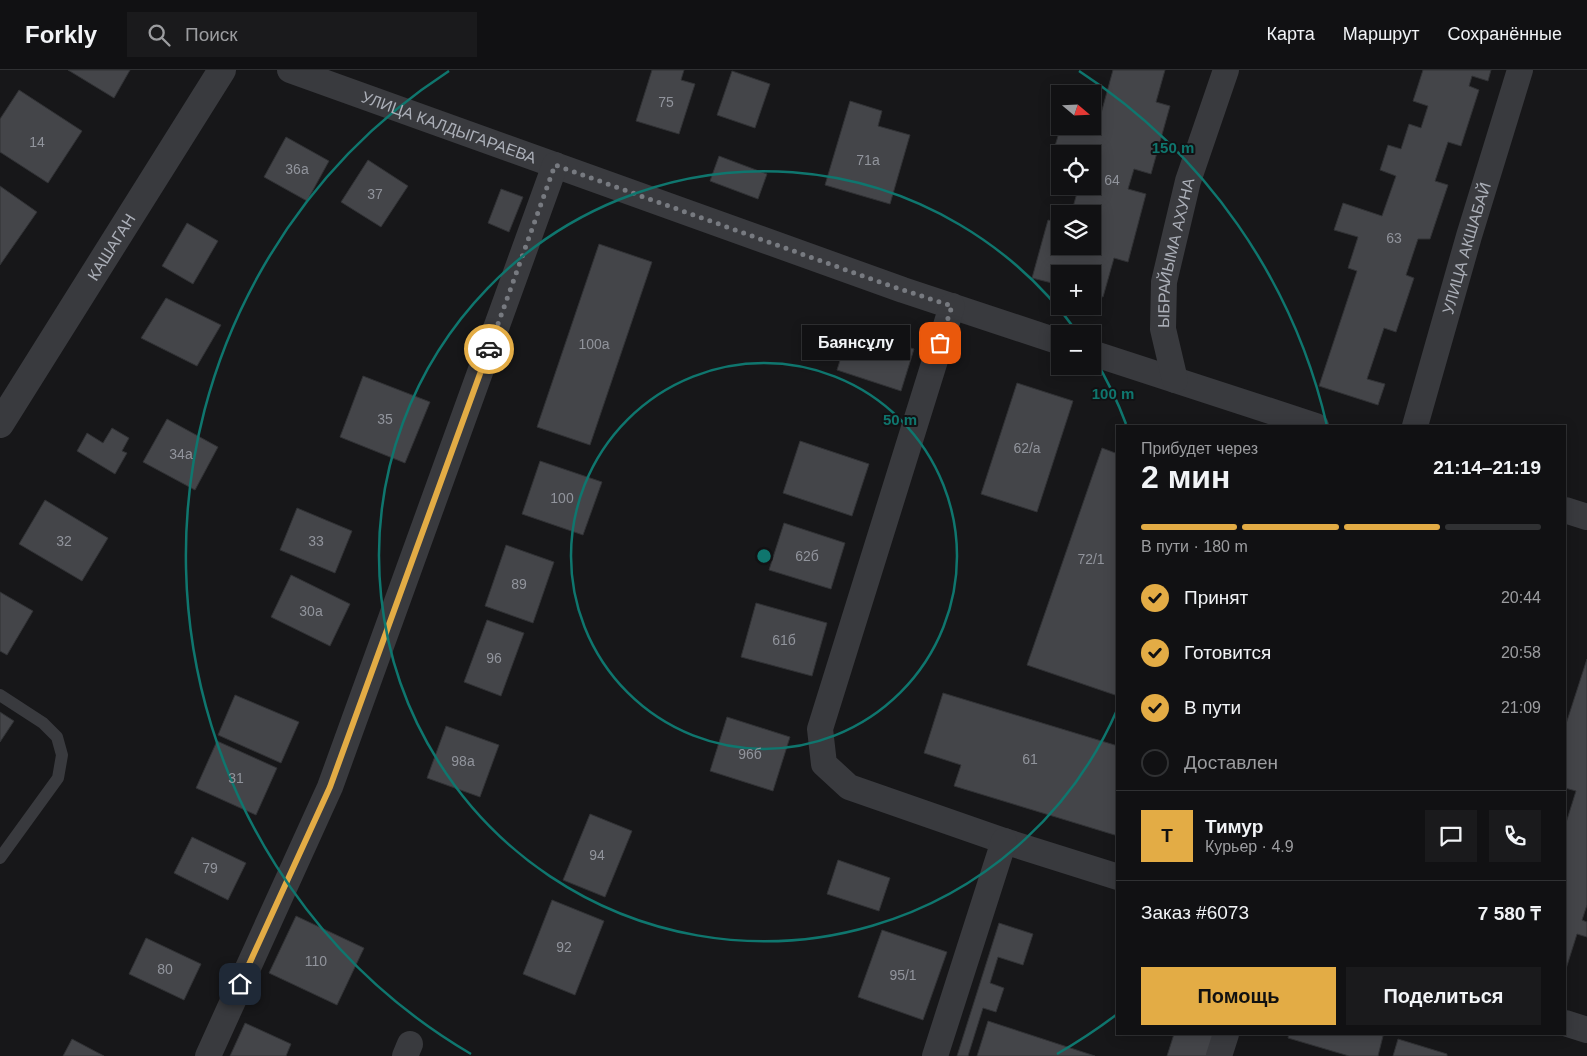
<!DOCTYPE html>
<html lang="ru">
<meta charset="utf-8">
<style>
body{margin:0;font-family:Arial,sans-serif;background:#1a1a1c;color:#f1f3f6;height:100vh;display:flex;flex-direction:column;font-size:19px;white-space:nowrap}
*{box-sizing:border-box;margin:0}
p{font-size:16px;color:#9c9da0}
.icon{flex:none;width:28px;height:28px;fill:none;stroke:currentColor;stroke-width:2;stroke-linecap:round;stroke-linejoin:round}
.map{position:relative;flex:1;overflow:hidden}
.details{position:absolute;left:1116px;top:355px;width:450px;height:610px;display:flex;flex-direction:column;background:#111113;border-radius:0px;box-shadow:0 2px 12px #0003,0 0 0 1px #303133}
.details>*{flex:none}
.needle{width:32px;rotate:109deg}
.buttons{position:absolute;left:1051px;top:15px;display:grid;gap:10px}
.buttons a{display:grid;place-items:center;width:50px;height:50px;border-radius:0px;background:#111113;box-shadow:0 2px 12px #0003,0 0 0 1px #303133;font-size:25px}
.pin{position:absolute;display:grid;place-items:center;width:42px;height:42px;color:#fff;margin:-21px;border-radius:10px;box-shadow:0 2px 8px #0006}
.courier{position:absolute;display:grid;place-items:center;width:50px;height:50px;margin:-25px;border:4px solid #e3ac45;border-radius:50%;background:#fff;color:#222;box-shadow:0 1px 6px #0007}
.bubble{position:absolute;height:35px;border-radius:0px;background:#111113;box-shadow:0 2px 12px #0003,0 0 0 1px #303133;font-size:16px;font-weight:800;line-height:35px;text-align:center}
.summary em{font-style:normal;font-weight:800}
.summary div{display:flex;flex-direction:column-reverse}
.summary{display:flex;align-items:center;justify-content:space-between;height:85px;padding:0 25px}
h1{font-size:32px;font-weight:800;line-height:38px}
.bar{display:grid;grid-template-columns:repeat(4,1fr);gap:8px 5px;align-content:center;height:60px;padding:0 25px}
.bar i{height:6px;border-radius:4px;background:#303133}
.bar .selected{background:#e3ac45}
.bar p{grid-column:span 4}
.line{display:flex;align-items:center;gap:12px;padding:0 25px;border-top:1px solid #303133}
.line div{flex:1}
.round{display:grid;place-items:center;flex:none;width:52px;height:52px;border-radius:0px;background:#1a1a1c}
ol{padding:0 25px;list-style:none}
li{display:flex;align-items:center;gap:15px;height:55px}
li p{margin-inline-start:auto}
li .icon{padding:5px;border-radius:50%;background:#e3ac45;color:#111;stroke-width:4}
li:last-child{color:#9c9da0}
li i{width:28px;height:28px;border:2px solid #303133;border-radius:50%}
.action{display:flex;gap:10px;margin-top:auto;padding:10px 25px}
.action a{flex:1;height:58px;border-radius:0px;background:#e3ac45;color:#111;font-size:20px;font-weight:800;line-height:58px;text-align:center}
.action a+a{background:#1a1a1c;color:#f1f3f6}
header{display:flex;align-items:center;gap:30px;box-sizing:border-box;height:70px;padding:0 25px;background:#111113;border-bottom:1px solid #303133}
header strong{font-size:24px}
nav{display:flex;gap:28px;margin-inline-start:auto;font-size:18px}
.search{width:350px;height:45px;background:#1a1a1c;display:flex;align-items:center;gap:12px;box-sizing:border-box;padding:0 18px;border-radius:0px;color:#9c9da0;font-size:19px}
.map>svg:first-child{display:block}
.building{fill:#444549;stroke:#313235}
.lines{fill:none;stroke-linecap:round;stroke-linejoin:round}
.service{stroke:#393a3e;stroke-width:12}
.minor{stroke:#393a3e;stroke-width:26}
.tertiary{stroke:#393a3e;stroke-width:28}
.done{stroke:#777a80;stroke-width:5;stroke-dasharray:0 9}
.route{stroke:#e3ac45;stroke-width:6}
.ring{fill:none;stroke:#0f766e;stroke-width:2.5}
.labels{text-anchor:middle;stroke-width:4;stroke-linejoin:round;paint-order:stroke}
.number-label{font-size:14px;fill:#91949c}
.street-label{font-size:16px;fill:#abafb8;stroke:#121214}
.centre{fill:#0f766e;stroke:#121214;stroke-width:2.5}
.ring-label{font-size:15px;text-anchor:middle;font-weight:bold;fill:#0f766e;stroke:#121214;stroke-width:4;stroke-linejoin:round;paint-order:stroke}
</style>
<header>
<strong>Forkly</strong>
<div class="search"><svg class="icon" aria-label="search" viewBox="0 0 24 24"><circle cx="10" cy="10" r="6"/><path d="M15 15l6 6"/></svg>Поиск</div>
<nav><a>Карта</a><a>Маршрут</a><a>Сохранённые</a></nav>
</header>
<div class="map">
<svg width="1587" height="986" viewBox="0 0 1587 986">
<rect width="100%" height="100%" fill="#171719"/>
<path class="building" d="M 68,0 L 130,0 L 114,28 Z
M 652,0 L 684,0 L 681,10 L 695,14 L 679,64 L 636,51 Z
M 1113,0 L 1165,0 L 1156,32 L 1170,36 L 1151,104 L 1134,99 L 1128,119 L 1146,124 L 1128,192 L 1114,188 L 1103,227 L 1092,224 L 1092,204 L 1060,204 L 1060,215 L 1032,208 L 1048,150 L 1060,153 L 1060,176 L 1092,176 L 1092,144 L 1071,144 L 1079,116 L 1092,116 L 1092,84 L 1084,84 L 1055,76 L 1061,56 L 1092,56 L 1097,58 Z
M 1423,0 L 1491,0 L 1488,11 L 1472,6 L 1469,16 L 1479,20 L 1461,76 L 1448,72 L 1435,111 L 1448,115 L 1430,169 L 1418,169 L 1406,205 L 1414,208 L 1396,262 L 1384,258 L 1367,309 L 1385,314 L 1378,335 L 1319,316 L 1357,201 L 1348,198 L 1358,167 L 1334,160 L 1343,133 L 1382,146 L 1396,106 L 1380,100 L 1388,75 L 1401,79 L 1409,54 L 1421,58 L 1428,36 L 1413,31 Z
M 732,1 L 770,14 L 755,58 L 717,45 Z
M 19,20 L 82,61 L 48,113 L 0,82 L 0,49 Z
M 850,31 L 882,41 L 878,56 L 910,65 L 890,134 L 825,115 Z
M 286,67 L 329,91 L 307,131 L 264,107 Z
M 719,86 L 767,104 L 758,129 L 710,111 Z
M 368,90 L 408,116 L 381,157 L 341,132 Z
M 0,116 L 37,142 L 0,195 Z
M 501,119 L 523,127 L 509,162 L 488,153 Z
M 187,153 L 218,171 L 193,214 L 162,196 Z
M 599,174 L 652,192 L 590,375 L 537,357 Z
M 166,228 L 221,255 L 197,296 L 141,268 Z
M 850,259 L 914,279 L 901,321 L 837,300 Z
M 363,306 L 430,332 L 405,393 L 340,367 Z
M 1017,313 L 1073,331 L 1037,442 L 981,424 Z
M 167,349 L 218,377 L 195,420 L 143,392 Z
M 112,358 L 129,368 L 122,381 L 127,383 L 115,404 L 77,381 L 87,363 L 103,373 Z
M 800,371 L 869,394 L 852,446 L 783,423 Z
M 1102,378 L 1118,384 L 1118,626 L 1027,595 Z
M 540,391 L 602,412 L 583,465 L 522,444 Z
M 45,430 L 108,468 L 82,511 L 19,474 Z
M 297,438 L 352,461 L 335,503 L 280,480 Z
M 784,453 L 845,473 L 831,519 L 769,500 Z
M 506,475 L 554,492 L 533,553 L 485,536 Z
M 291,505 L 350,534 L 330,576 L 271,547 Z
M 0,522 L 33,541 L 7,585 L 0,581 Z
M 756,533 L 827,553 L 812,606 L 741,587 Z
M 487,550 L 524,563 L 501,626 L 464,612 Z
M 1587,589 L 1587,835 L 1582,850 L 1587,852 L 1587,867 L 1577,864 L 1565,902 L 1565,756 L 1576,721 L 1565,718 L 1565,657 Z
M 943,623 L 1118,676 L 1118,766 L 954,716 L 961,695 L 924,683 Z
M 235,625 L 299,652 L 281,693 L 218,665 Z
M 0,642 L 14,651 L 0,672 Z
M 727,647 L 790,667 L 773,721 L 710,701 Z
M 446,656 L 499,675 L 480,727 L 427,708 Z
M 217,671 L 277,698 L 256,745 L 196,718 Z
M 590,744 L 632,761 L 605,827 L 563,810 Z
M 192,767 L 246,793 L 228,830 L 174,803 Z
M 838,790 L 890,808 L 879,841 L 827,824 Z
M 552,830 L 604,851 L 575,925 L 523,904 Z
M 296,846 L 364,878 L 337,935 L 269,903 Z
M 999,853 L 1033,864 L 1023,895 L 998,887 L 990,913 L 1004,918 L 996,942 L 983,938 L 968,986 L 957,986 Z
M 882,860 L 947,882 L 923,950 L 858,927 Z
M 146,868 L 201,894 L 184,930 L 129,904 Z
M 988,951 L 1095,986 L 977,986 Z
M 245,953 L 291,974 L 286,986 L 230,986 Z
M 1174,964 L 1215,964 L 1208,986 L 1167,986 Z
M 1289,964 L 1375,964 L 1383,966 L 1378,986 L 1349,986 L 1288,968 Z
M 72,969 L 104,986 L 63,986 Z
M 1398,969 L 1447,984 L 1447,986 L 1393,986 Z"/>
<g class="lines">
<path class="service" d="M 0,625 L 43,653 L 57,667 L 62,685 L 58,708 L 0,788"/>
<g class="minor">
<path id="s1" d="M 290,0 L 903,220 L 1060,272"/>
<path d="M 952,236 L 820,659 L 824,694 L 849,717 L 1004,771 L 1118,807"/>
<path d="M 1092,283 L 1316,356"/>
<path id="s2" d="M 1175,310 L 1163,259 L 1164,212 L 1188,111 L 1226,0"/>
<path id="s3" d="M 1415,356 L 1469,166 L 1520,0"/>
<path d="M 1565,440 L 1587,447"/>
<path d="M 1565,953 L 1587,960"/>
<path d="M 208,986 L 330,717 L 555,95"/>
<path d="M 405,986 L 410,974"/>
<path d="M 935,986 L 1004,771"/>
<path d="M 1219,986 L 1226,964"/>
</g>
<path class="tertiary" id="s4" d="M 0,354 L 222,0"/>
</g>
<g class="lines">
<path class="done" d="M 489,279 L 555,95 L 885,214 L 952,236 L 940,273"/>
<path class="route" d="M 240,914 L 330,717 L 489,279"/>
</g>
<g class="ring">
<circle cx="764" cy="486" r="193"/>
<path d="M1117 640A385 385 0 1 1 1077 262M1094 288A385 385 0 0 1 1126 354"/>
<path d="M1116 945A578 578 0 0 1 1057 984M471 984A578 578 0 0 1 449 1M1079 1A578 578 0 0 1 1327 356"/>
</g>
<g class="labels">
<g class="number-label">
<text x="666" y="37">75</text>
<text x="37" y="77">14</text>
<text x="868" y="95">71а</text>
<text x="297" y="104">36а</text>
<text x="1112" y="115">64</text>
<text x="375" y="129">37</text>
<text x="1394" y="173">63</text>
<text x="594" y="279">100а</text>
<text x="385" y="354">35</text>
<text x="1027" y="383">62/а</text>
<text x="181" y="389">34а</text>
<text x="562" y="433">100</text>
<text x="64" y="476">32</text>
<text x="316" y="476">33</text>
<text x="807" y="491">62б</text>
<text x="1091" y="494">72/1</text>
<text x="519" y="519">89</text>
<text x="311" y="546">30а</text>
<text x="784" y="575">61б</text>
<text x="494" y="593">96</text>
<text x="750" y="689">96б</text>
<text x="1030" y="694">61</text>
<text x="463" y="696">98а</text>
<text x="236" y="713">31</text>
<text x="597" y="790">94</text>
<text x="210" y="803">79</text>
<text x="564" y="882">92</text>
<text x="316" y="896">110</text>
<text x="165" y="904">80</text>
<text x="903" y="910">95/1</text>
</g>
<g class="street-label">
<text dy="6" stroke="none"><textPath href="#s1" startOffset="169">УЛИЦА КАЛДЫГАРАЕВА</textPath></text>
<text dy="6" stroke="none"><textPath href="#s4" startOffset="209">КАШАГАН</textPath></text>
<text dy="6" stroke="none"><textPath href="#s3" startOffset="185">УЛИЦА АКШАБАЙ</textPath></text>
<text dy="6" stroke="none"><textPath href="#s2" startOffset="130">ЫБРАЙЫМА АХУНА</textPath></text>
</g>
</g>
<circle cx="764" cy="486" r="8" class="centre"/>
<g class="ring-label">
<text x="1173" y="83">150 m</text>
<text x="1113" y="329">100 m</text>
<text x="900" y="355">50 m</text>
</g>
</svg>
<div class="buttons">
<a><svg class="needle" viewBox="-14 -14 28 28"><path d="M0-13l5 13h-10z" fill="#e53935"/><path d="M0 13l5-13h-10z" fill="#9c9da0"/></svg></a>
<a><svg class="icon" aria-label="locate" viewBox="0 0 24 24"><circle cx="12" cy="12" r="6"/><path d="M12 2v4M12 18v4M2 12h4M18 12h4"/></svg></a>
<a><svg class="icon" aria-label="layers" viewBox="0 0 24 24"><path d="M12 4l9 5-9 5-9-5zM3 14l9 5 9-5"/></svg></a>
<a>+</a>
<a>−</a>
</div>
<div class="pin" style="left:940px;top:273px;background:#ea580c"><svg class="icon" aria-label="bag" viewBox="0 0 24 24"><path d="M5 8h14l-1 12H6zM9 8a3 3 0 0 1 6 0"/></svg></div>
<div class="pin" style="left:240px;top:914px;background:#1f2937"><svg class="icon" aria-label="home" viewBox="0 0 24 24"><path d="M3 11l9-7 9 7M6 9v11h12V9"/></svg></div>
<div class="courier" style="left:489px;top:279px"><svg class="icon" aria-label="car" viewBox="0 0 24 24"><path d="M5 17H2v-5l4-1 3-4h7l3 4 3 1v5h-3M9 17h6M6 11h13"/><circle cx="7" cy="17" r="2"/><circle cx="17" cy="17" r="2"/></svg></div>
<div class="bubble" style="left:802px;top:255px;width:108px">Баянсұлу</div>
<section class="details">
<div class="summary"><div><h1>2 мин</h1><p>Прибудет через</p></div><em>21:14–21:19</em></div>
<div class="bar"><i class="selected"></i><i class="selected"></i><i class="selected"></i><i></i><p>В пути · 180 m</p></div>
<ol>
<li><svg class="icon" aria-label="check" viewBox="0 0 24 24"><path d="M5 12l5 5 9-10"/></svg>Принят<p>20:44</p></li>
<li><svg class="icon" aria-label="check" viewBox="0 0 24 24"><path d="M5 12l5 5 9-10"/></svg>Готовится<p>20:58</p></li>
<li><svg class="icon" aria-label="check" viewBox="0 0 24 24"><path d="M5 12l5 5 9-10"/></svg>В пути<p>21:09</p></li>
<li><i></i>Доставлен</li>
</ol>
<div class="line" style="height:90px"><b class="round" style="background:#e3ac45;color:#111">Т</b><div><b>Тимур</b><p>Курьер · 4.9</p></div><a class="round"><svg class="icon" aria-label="chat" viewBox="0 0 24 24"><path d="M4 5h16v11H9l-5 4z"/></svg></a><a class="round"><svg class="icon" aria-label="phone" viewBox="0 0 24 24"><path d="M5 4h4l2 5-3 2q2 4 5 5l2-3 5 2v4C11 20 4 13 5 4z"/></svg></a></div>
<div class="line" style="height:65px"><div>Заказ #6073</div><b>7 580 ₸</b></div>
<div class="action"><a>Помощь</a><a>Поделиться</a></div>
</section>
</div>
